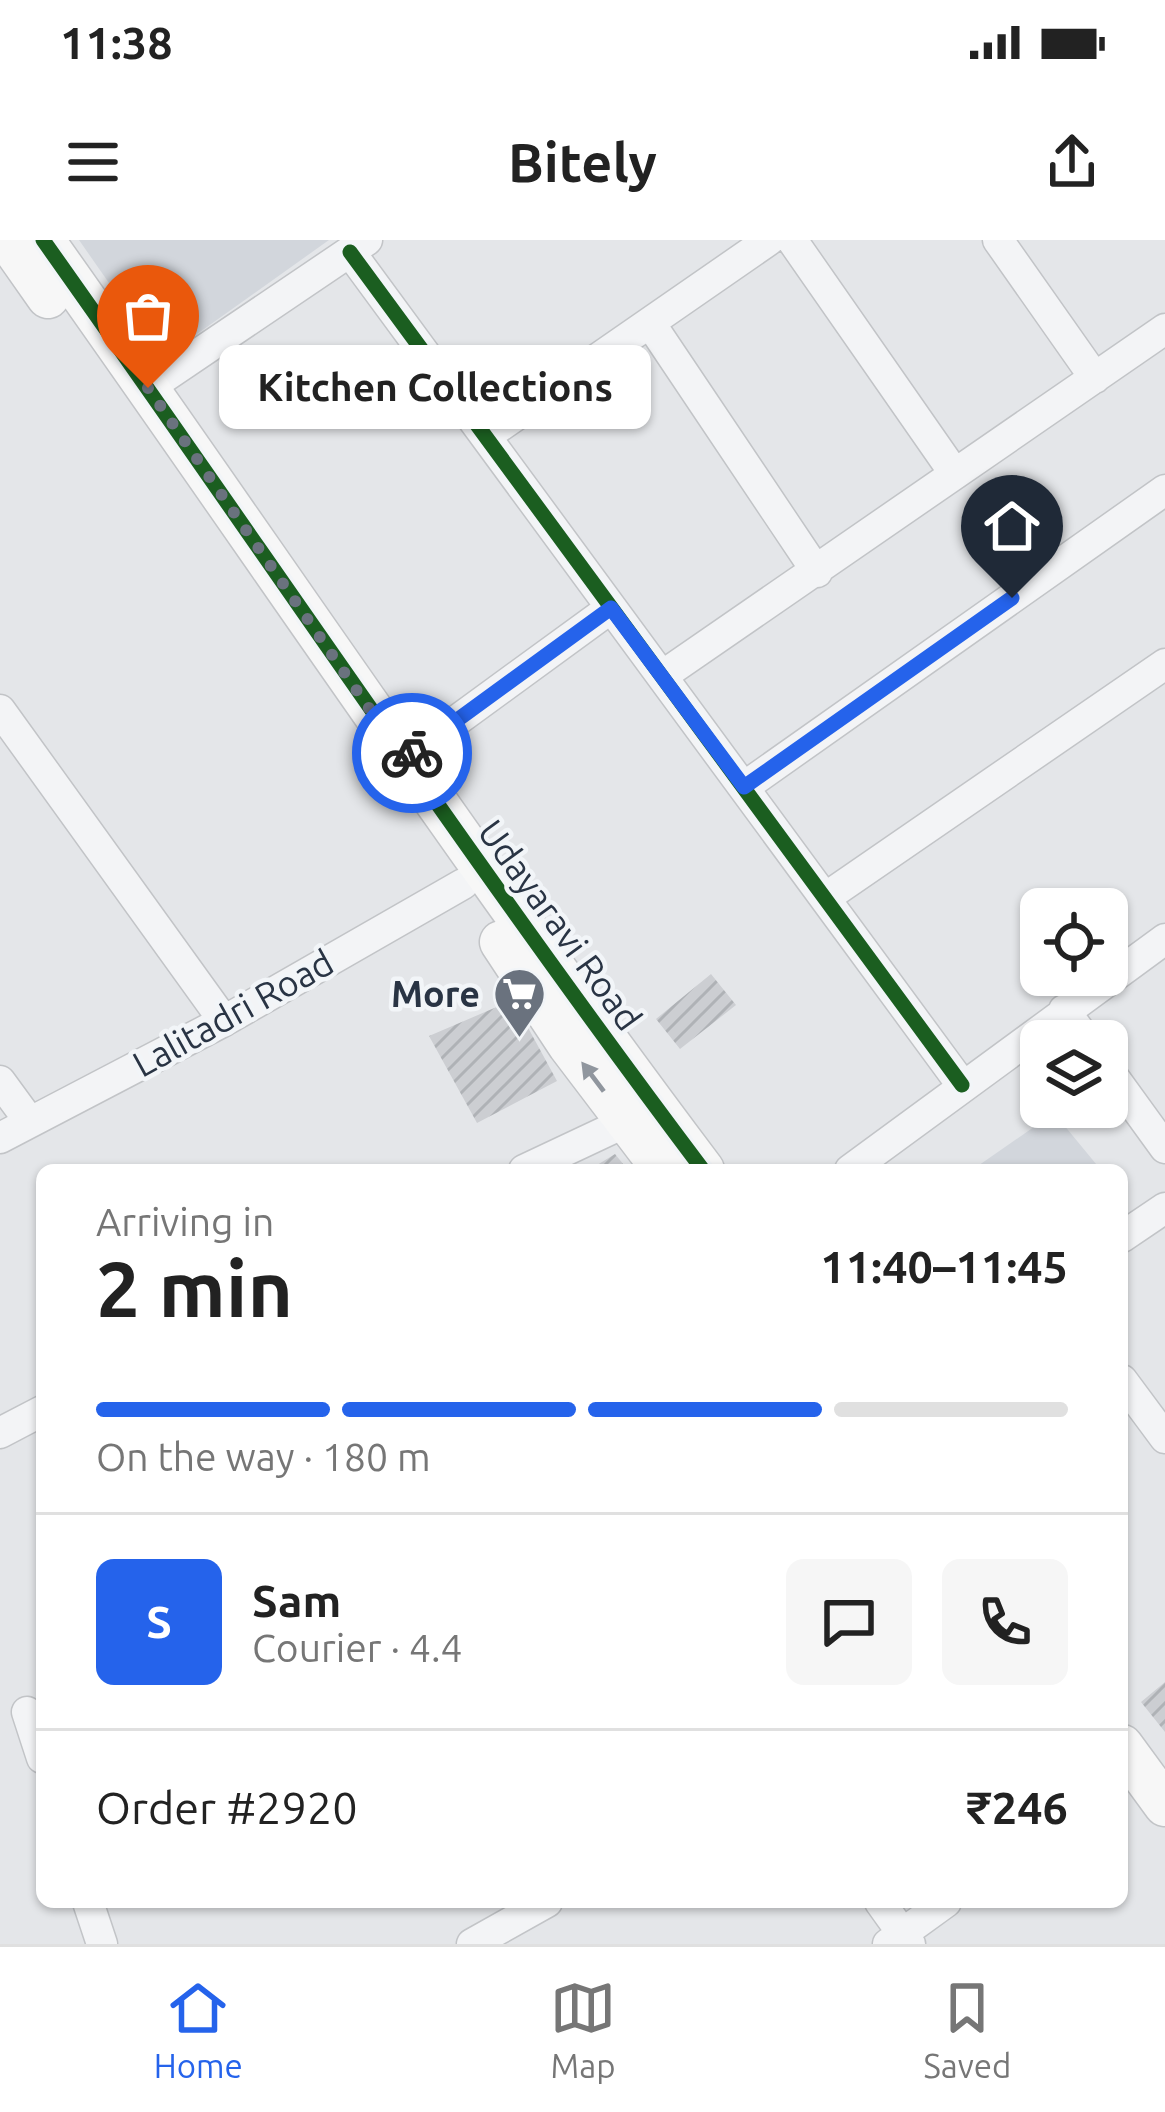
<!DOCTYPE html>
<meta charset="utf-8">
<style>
body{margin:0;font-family:Ubuntu,sans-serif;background:#f6f6f6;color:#222;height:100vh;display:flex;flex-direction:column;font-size:45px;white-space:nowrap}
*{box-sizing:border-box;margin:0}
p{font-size:39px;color:#767676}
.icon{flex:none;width:66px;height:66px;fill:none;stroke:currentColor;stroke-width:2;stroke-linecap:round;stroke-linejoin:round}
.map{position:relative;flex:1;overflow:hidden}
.sheet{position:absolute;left:36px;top:924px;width:1092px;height:744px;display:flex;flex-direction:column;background:#fff;border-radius:18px;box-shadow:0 3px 9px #0004}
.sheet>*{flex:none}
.controls{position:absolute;left:1020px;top:648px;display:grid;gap:24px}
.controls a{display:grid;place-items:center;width:108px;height:108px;border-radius:18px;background:#fff;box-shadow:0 3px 9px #0004;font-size:60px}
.pin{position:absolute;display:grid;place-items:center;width:102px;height:102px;color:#fff;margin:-123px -51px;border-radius:50% 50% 50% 0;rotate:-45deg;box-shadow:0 0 12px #0007}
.pin .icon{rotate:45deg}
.courier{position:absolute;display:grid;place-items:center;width:120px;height:120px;margin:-60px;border:9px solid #2563eb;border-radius:50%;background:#fff;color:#222;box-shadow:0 3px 15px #0007}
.bubble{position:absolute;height:84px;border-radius:18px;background:#fff;box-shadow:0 3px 9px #0004;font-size:39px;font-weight:600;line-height:84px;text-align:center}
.summary em{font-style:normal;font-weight:600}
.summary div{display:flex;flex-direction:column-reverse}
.summary{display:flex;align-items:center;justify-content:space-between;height:204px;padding:0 60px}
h1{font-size:78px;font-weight:600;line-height:90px}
.bar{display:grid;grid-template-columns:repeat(4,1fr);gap:18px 12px;align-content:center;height:144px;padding:0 60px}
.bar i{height:15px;border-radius:9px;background:#e0e0e0}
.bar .active{background:#2563eb}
.bar p{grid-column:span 4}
.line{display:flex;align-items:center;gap:30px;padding:0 60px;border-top:3px solid #e0e0e0}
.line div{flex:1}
.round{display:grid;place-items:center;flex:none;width:126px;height:126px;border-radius:18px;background:#f6f6f6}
.status{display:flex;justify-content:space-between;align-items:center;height:84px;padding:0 60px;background:#fff;direction:ltr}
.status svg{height:33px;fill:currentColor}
header{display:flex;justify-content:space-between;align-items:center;height:156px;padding:0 60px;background:#fff;font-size:54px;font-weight:600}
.dock{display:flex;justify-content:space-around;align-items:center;height:168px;border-top:3px solid #e0e0e0;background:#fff;font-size:33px;color:#767676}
.dock a{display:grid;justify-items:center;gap:6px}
.dock .active{color:#2563eb}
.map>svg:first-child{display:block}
.built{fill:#d2d6dc}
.building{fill:url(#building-hatch)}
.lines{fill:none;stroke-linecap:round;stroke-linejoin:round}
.street-casing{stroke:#c2c4c7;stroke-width:33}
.secondary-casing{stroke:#c2c4c7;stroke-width:45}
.street{stroke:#f3f4f6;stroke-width:30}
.secondary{stroke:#f7f7f7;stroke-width:42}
.cycleway-casing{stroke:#f2f5f8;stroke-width:22}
.cycleway{stroke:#1b5e20;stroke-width:15}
.oneway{fill:#90969e}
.done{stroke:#6a727e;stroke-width:12;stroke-dasharray:0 21.6}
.route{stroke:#2563eb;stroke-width:15}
.labels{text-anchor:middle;stroke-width:9;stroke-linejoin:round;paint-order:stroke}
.street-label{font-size:36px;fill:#293444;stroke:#f2f5f8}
.poi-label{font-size:36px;font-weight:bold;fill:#293444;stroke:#f2f5f8;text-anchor:end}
</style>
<div class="status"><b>11:38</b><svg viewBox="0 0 49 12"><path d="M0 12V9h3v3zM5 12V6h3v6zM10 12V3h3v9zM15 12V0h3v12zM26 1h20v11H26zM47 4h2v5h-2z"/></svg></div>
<header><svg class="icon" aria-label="menu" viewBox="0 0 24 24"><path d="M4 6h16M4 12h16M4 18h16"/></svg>Bitely<svg class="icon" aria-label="share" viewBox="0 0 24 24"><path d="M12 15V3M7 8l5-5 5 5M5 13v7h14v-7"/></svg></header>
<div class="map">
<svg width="1165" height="1704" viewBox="0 0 1165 1704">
<defs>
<pattern id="building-hatch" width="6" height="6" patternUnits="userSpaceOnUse" patternTransform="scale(3)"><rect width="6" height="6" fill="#ccced2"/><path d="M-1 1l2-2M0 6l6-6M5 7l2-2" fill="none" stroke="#afb2b6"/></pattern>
</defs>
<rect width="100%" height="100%" fill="#e4e6e9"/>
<path class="built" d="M 79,0 L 329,0 L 162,119 Z
M 1054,873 L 1101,930 L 972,930 Z"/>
<path class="building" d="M 711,734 L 736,765 L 680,809 L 656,779 Z
M 513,760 L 557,841 L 477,883 L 429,796 Z
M 615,914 L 628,930 L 589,930 Z
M 1165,1442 L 1165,1492 L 1141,1462 Z"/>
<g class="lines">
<defs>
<path id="street" d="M 792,0 L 955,234
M 998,0 L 1095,138
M 350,12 L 962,845
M 650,83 L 817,332
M 148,148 L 367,0
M 486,196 L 769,0
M 662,436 L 1165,89
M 0,470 L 224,781
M 404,519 L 611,368
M 744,547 L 1165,250
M 825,658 L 1165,424
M 1064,770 L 1087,801
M 1107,828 L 1165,908
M 0,841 L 30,882
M 0,898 L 224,781 L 463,644
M 524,930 L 643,874
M 850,930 L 1165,699
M 1122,997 L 1165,968
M 1122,1140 L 1165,1198
M 0,1193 L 42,1171
M 27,1472 L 42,1518
M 88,1662 L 102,1704
M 880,1662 L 910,1704
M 472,1704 L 547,1662
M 888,1704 L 946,1662"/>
<path id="secondary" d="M 8,0 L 48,57
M 43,0 C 263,310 474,626 703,930
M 501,702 L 569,805 L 664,930
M 1122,1506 L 1165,1565"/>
</defs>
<use href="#street" class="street-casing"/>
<use href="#secondary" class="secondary-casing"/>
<use href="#street" class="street"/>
<use href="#secondary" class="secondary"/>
<defs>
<path id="cycleway" d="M 43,0 C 263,310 474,626 703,930
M 350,12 L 962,845"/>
</defs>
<use href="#cycleway" class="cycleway-casing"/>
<use href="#cycleway" class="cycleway"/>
</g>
<defs><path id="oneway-solid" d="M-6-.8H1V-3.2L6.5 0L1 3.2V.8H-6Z" transform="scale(3)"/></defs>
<use class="oneway" href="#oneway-solid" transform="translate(593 837) rotate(-127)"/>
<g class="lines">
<path class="done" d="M 148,148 L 404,519 L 412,513"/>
<path class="route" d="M 412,513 L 611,368 L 744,547 L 1012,358"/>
</g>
<defs>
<symbol id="supermarket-pin" viewBox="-11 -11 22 30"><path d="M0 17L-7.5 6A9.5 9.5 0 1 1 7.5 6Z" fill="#6a727e" stroke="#f2f5f8"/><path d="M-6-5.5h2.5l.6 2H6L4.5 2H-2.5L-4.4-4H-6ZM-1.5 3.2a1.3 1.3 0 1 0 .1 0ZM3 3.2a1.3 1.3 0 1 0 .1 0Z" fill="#fff"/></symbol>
</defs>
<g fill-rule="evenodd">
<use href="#supermarket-pin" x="490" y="724" width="59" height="81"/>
</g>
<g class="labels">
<g class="street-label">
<text transform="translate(560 685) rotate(54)" y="13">Udayaravi Road</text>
<text transform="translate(233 773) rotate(-29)" y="13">Lalitadri Road</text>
</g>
<g class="poi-label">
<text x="480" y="767">More</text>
</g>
</g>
</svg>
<div class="controls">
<a><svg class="icon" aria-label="locate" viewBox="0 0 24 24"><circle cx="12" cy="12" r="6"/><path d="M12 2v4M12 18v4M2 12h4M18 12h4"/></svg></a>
<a><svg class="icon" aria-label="layers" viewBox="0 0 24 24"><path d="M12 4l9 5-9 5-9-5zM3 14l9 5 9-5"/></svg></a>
</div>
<div class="pin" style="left:148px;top:148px;background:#ea580c"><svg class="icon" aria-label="bag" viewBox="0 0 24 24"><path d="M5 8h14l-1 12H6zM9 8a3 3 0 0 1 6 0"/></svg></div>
<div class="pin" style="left:1012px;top:358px;background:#1f2937"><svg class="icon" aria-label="home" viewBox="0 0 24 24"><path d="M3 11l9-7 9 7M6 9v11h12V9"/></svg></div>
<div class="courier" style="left:412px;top:513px"><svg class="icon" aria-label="bike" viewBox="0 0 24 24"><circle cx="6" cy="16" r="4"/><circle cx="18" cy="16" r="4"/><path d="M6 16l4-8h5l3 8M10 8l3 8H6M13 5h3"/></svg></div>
<div class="bubble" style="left:219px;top:105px;width:432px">Kitchen Collections</div>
<section class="sheet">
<div class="summary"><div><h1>2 min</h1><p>Arriving in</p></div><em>11:40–11:45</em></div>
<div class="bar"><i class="active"></i><i class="active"></i><i class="active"></i><i></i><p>On the way · 180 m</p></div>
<div class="line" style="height:216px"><b class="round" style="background:#2563eb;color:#fff">S</b><div><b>Sam</b><p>Courier · 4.4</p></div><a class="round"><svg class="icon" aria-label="chat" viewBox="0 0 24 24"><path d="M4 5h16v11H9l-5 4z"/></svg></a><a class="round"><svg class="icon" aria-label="phone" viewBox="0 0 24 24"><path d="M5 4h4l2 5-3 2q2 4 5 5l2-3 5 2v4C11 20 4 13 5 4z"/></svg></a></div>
<div class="line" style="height:156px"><div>Order #2920</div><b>₹246</b></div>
</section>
</div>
<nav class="dock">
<a class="active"><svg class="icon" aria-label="home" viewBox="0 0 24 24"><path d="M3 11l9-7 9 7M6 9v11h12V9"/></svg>Home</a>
<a><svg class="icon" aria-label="map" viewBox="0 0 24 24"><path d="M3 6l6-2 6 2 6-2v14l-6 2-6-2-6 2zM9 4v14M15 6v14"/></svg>Map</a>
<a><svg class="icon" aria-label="saved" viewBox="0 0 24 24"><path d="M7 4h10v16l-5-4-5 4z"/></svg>Saved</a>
</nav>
